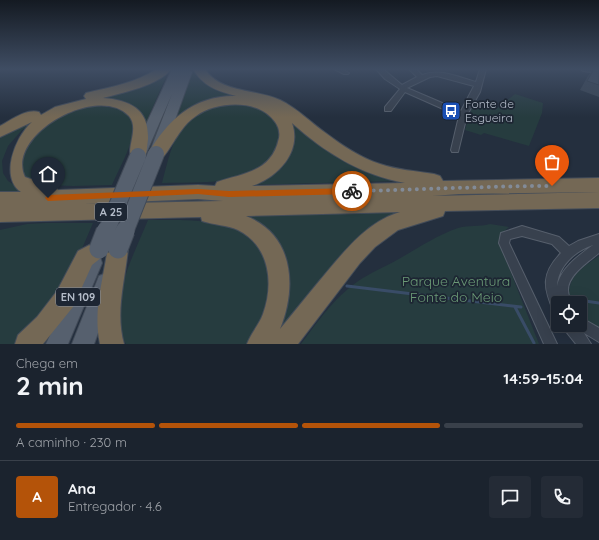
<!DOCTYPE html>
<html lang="pt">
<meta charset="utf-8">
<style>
body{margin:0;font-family:Quicksand,sans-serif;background:#242b36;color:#f1f3f6;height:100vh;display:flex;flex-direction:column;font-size:15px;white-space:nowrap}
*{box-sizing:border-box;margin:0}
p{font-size:13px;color:#a0a4aa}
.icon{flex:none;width:22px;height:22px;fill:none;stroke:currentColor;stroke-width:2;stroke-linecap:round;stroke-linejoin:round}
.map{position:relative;height:344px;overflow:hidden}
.side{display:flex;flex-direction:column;background:#1b232e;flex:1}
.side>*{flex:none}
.tools{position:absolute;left:551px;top:296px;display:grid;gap:8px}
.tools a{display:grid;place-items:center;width:36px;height:36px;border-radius:4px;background:#1b232e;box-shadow:0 4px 16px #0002,0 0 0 1px #39404a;font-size:20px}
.pin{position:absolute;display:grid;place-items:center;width:34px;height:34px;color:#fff;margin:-41px -17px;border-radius:50% 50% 50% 0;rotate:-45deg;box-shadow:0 0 4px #0007}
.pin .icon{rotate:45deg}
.courier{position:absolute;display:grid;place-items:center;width:40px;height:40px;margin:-20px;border:3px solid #b45309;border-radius:50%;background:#fff;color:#222;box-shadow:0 1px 5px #0007}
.summary em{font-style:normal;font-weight:700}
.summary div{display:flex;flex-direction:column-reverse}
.summary{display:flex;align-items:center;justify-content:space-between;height:68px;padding:0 16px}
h1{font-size:26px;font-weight:700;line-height:30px}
.bar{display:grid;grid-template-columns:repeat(4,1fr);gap:6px 4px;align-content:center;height:48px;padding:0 16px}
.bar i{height:5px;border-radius:3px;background:#39404a}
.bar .selected{background:#b45309}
.bar p{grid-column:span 4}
.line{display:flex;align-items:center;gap:10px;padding:0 16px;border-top:1px solid #39404a}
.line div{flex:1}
.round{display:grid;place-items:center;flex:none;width:42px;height:42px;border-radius:4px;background:#242b36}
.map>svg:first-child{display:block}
.green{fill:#263c3f}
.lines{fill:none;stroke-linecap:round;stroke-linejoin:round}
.stream{stroke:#394c67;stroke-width:3}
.street-casing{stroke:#565f6c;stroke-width:2}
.primary-casing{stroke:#414a57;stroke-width:2}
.highway-casing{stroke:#434c59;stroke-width:2}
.street{fill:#38414e;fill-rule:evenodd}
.primary{fill:#56606e;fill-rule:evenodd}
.highway{fill:#746855;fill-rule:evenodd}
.primary-bridge-far1-casing{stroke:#414a57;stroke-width:18;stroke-linecap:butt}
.primary-bridge-casing{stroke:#414a57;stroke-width:21;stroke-linecap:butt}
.primary-bridge-far1{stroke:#56606e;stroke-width:16}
.primary-bridge{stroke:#56606e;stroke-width:19}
.wall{fill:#3b4654}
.building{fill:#455162;stroke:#303945}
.route{fill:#b45309}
.done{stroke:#828b98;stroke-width:4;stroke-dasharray:0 7.2}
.labels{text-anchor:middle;stroke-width:3.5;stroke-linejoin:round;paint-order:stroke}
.shield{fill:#1d2633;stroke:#878f9c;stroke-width:1}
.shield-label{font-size:11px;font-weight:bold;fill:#b4bcc9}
.poi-label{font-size:12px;fill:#b4bcc9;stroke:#1d2633;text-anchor:start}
.near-park-label{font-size:14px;fill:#6b9a76;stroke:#1d2633}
</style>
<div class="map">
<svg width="599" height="344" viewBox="0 0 599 344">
<rect width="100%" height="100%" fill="#242f3e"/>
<path class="green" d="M 193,69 L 196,75 L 205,82 L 243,95 L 400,181 L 248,185 L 269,174 L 284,118 L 231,98 L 175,121 Z
M 169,70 L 145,125 L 139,114 L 102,100 L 40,119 L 22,130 L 8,146 L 2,161 L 3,173 L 8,181 L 24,191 L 0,192 L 0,135 L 47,112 Z
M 515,94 L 543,103 L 542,113 L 529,146 L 484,133 L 481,135 L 465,130 L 473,103 L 495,110 Z
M 241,103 C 250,106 262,107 269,114 C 296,138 268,170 242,177 C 216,184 188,182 162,183 C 171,150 176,115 216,106 C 224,105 232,104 241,103 Z
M 90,106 C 158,105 129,147 112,185 C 83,185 51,190 24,177 L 17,149 L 58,114 Z
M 410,211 L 274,344 L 284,262 L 234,214 Z
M 148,220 C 199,220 276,215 271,287 C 270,309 262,330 246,344 L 126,344 C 104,308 134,255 148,220 Z
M 46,223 L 93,223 L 68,281 L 18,344 L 0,344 L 0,230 L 27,224 Z
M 490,224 L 509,227 L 502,233 L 500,245 L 539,344 L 301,344 C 319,320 337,294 363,278 C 376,270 391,264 404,256 C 421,246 438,235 458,228 C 469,225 479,227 490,224 Z
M 599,256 L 599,330 L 580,317 L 580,303 L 569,303 C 567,276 579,270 599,256 Z"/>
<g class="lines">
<path class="stream" d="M 347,286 L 521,307
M 571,299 L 599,303
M 515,307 L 534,343"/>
<defs>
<path id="street" d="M 334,69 L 342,69 L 349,73 L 348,74 L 344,74 Z
M 376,69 L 383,69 L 402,85 L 417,77 L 409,69 L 416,69 L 422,75 C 440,68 458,77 476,82 L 480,69 L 486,69 L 480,92 L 467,115 L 458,152 L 452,152 L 451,150 L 459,116 L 405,92 L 391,111 L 385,111 L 385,107 L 400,89 L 385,79 ZM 437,76 L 474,86 L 461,111 L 407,88 L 430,77 Z
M 580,69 L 599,69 L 599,73 L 583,71 Z
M 522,226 L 559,237 L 569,246 L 578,241 L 599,234 L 599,253 C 588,262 568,275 568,290 C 568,294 570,299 571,303 L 558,303 L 558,314 L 554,312 C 543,287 541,274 561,253 L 552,244 L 522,236 L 510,239 L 509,243 L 557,344 L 544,344 L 499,243 L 501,233 ZM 593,245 C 578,256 561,268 557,286 C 558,266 575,251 593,245 Z
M 580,317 L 599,328 L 599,342 L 584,333 L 591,344 L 576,344 L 564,329 L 562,325 L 580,325 Z"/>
<path id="primary" d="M 172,69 L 187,69 L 192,72 L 164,151 L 162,155 L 157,156 L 152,155 L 150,151 L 172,94 L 145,156 L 140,157 L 135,156 L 133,152 Z
M 93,254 L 100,257 L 102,263 L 68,344 L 46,344 L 86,257 Z
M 106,273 L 113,276 L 116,283 L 94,344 L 72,344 L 99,276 Z"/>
<path id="highway" d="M 157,69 L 171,69 C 160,85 122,93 103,98 C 130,100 149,109 148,139 C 147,146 147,154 144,160 L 138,162 L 132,160 C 125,148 140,129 129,116 C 98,83 5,135 25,177 L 56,188 L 58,190 L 198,185 L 215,186 L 217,182 C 244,173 272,172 279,138 C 281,127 274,119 266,113 C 247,100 214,103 196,116 C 190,120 185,125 181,131 C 176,137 167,154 162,158 C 158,161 154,159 150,158 L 148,154 C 167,120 195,95 236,96 C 217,91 203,86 193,69 L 205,69 C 220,93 256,89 280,100 C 297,108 311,123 327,134 C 343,146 361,158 380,164 C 397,170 416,171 434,174 L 440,176 L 443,181 L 599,178 L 599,192 L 459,194 L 432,196 L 599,192 L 599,208 L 445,211 L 443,216 L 398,230 L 375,247 L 360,263 L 298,344 L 247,344 C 251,333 259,325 263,314 C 274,284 270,246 238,230 C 227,225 214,225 202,221 L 201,217 L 0,222 L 0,192 L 21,192 C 0,178 14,138 32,122 L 0,137 L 0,126 C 11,120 27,108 39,112 L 41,115 L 55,107 L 86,99 L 84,96 L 86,93 C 111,87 135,83 157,69 ZM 292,123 C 324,152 361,175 405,183 L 252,186 C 278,177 302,152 292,123 ZM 198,199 L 223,201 L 84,204 ZM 400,212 C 366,222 343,253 321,279 C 307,296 294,312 280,329 C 297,287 294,235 246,216 Z
M 99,240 L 106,242 L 108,248 L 111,242 L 118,240 L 125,242 L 128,249 C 125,281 115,312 124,344 L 100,344 C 93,313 102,284 107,253 L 92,265 L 73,307 L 43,344 L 15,344 L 18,335 L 37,317 L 57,291 L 78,251 Z"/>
</defs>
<use href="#street" class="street-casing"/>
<use href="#primary" class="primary-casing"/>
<use href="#highway" class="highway-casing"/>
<use href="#street" class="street"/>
<use href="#primary" class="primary"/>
<use href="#highway" class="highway"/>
<defs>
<path id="primary-bridge-far1" d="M 106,232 L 138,156
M 125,232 L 156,154"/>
<path id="primary-bridge" d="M 99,249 L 106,231
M 118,249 L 125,231"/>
</defs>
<use href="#primary-bridge-far1" class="primary-bridge-far1-casing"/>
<use href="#primary-bridge" class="primary-bridge-casing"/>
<use href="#primary-bridge-far1" class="primary-bridge-far1"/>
<use href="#primary-bridge" class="primary-bridge"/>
</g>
<path class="wall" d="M 594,69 L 599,69 L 599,97 L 580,90 L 588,76 Z"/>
<path class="building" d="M 594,69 L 599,69 L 599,85 L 587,81 Z"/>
<linearGradient id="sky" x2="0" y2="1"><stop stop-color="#141a22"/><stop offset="0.59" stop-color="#3f4d63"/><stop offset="1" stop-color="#3f4d63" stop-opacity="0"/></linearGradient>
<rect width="599" height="117" fill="url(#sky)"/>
<path class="route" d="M 352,188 L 355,191 L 352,194 L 229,197 L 198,194 L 48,201 L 45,198 L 48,195 L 198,189 L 229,191 Z"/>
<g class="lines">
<path class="done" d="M 352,191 C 419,190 486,186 552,186"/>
</g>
<defs>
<symbol id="bus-square" viewBox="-11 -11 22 22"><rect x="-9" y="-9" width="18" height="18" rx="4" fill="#1a4fb4" stroke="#1d2633"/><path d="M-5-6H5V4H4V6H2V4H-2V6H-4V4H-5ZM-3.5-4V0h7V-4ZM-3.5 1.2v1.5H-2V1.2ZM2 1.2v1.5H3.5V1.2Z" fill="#fff"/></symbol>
</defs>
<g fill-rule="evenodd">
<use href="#bus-square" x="440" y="100" width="22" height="22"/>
</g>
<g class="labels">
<g class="shield">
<rect x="95" y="203" width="32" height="18" rx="3"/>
<rect x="56" y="288" width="44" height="18" rx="3"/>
</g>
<g class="shield-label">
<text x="111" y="216">A 25</text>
<text x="78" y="301">EN 109</text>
</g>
<g class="poi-label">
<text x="465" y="108">Fonte de<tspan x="465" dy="14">Esgueira</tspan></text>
</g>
<g class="near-park-label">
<text x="456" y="286">Parque Aventura<tspan x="456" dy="16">Fonte do Meio</tspan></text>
</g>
</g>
</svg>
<div class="tools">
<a><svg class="icon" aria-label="locate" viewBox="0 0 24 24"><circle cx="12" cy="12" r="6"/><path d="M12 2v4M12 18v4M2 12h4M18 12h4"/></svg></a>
</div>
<div class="pin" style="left:552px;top:186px;background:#ea580c"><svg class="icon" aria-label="bag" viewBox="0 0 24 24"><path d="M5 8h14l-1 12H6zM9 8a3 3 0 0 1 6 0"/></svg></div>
<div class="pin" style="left:48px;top:198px;background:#1f2937"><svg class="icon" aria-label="home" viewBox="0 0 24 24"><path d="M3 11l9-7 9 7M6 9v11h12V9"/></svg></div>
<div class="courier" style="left:352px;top:191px"><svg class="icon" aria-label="bike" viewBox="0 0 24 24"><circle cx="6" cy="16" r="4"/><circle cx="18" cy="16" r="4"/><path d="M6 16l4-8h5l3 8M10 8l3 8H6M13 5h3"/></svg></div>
</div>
<section class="side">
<div class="summary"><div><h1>2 min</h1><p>Chega em</p></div><em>14:59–15:04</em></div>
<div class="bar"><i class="selected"></i><i class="selected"></i><i class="selected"></i><i></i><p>A caminho · 230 m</p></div>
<div class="line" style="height:72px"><b class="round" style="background:#b45309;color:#fff">A</b><div><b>Ana</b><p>Entregador · 4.6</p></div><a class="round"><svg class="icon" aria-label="chat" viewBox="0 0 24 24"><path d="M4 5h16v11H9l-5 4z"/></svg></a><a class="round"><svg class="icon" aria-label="phone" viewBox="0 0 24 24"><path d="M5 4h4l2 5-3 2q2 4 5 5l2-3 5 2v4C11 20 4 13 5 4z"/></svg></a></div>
</section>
